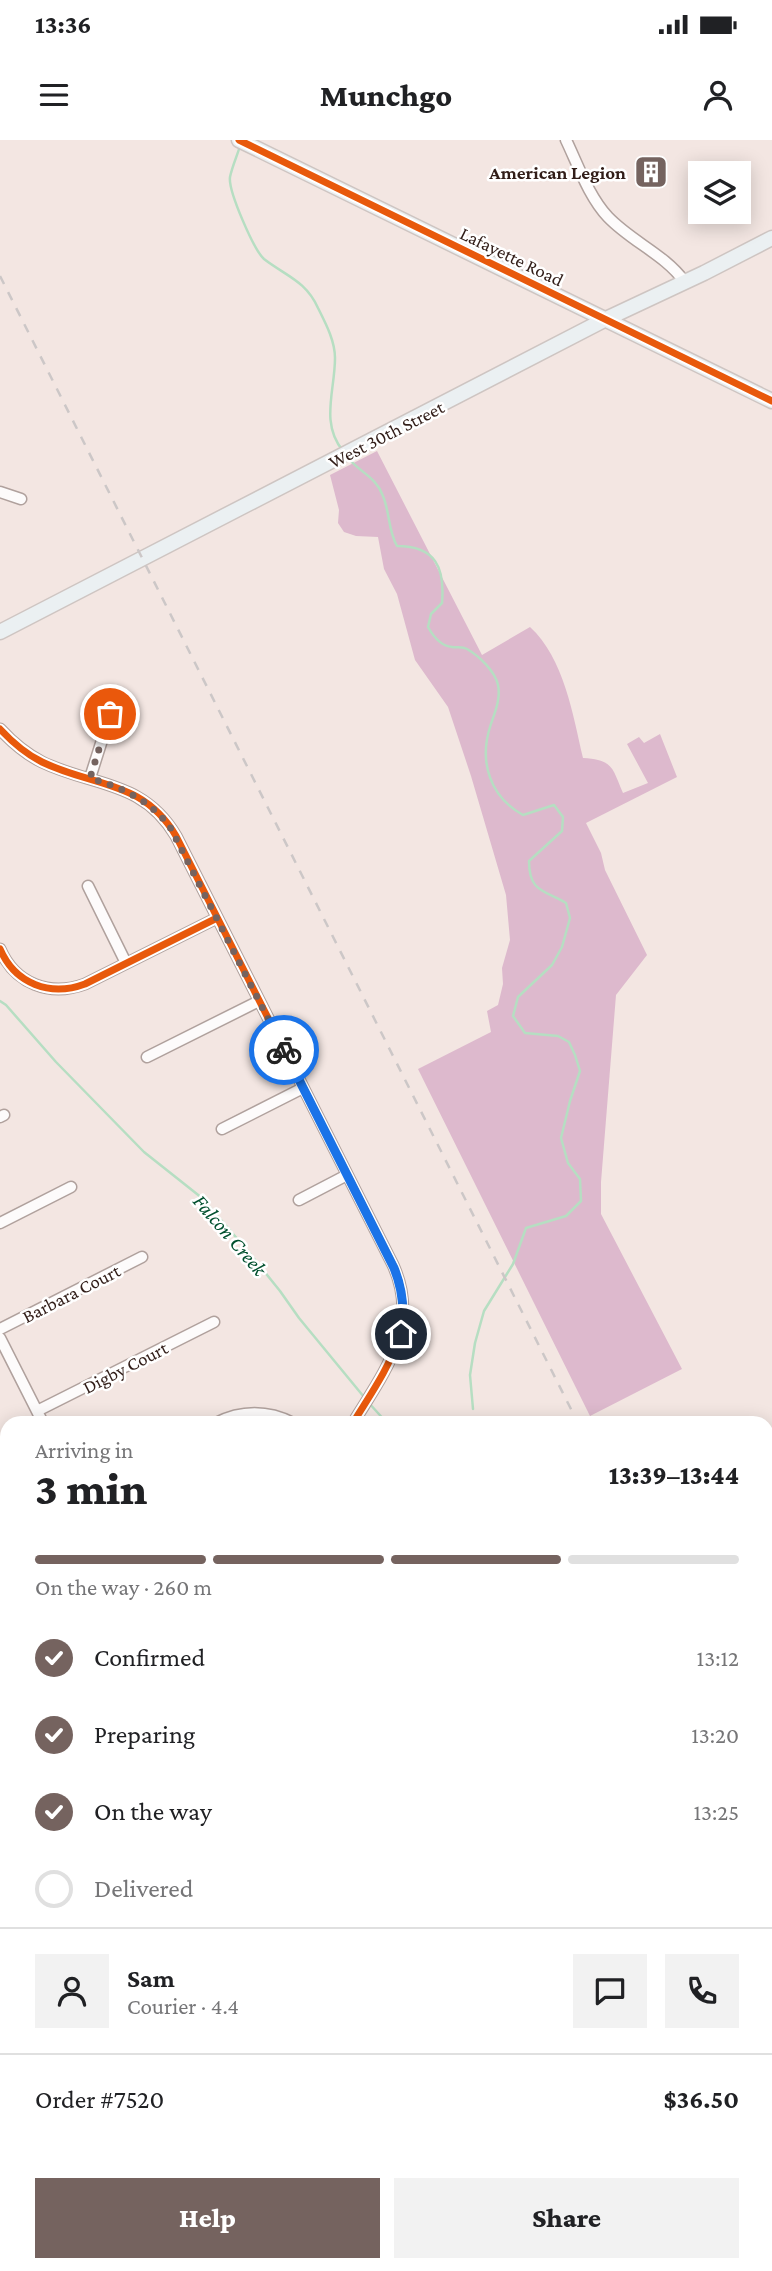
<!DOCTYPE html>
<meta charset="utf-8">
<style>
body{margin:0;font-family:"Crimson Pro",serif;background:#f2f2f2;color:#202124;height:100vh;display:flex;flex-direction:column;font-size:26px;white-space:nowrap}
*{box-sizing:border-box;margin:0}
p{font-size:23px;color:#757577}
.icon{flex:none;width:38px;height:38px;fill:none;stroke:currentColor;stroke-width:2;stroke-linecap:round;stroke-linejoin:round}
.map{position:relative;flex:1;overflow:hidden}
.panel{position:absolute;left:0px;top:1276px;width:774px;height:856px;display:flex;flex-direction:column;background:#fff;border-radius:21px 21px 0 0;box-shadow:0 4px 18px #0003}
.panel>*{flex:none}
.tools{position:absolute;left:688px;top:21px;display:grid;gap:14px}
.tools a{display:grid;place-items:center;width:63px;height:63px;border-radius:0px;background:#fff;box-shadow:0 4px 18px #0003;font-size:35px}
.pin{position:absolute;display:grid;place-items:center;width:60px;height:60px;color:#fff;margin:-30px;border:4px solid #fff;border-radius:50%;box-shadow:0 2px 7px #0007}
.courier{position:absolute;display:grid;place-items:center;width:70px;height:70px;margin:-35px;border:5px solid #1a73e8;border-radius:50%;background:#fff;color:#222;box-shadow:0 2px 9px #0007}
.head em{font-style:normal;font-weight:800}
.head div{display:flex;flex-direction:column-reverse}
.head{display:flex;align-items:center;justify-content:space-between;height:119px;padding:0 35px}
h1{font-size:46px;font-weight:800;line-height:52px}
.bar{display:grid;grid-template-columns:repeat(4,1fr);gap:10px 7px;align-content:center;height:84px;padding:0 35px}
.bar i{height:9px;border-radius:5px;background:#e0e0e0}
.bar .selected{background:#75635f}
.bar p{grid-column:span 4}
.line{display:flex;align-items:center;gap:18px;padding:0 35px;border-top:2px solid #e0e0e0}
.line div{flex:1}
.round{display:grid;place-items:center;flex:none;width:74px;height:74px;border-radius:0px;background:#f2f2f2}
ol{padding:0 35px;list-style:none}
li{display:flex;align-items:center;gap:21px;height:77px}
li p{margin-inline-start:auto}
li .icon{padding:7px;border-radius:50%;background:#75635f;color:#fff;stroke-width:4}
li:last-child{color:#757577}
li i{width:38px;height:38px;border:4px solid #e0e0e0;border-radius:50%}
.primary-button{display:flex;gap:14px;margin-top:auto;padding:14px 35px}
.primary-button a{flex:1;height:80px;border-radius:0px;background:#75635f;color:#fff;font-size:28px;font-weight:800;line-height:80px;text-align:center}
.primary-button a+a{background:#f2f2f2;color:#202124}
.status{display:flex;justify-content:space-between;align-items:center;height:49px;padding:0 35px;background:#fff;direction:ltr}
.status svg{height:19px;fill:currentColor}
header{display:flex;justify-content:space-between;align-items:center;height:91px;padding:0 35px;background:#fff;font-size:32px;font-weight:800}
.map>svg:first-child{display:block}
.green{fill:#eac7da}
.forest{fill:#ddb9cd}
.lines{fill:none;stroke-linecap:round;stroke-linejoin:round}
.stream{stroke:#b6dec2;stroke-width:2.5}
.minor-casing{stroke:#b0a19d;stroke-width:13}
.major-casing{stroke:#cec5c2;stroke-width:17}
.minor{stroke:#fdfbfb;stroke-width:10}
.major{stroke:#ebf0f2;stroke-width:14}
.rail{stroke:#ccc7c7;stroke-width:2.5;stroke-dasharray:9 9;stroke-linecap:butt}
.cycleway-casing{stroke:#fff;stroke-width:11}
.cycleway{stroke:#e8590c;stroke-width:7}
.done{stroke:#75635f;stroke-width:7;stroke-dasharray:0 12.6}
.route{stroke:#1a73e8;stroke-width:9}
.labels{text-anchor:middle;stroke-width:5;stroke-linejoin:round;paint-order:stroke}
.poi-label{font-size:19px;font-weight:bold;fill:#311d18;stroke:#fff;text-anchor:end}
.street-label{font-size:19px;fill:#311d18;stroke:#fff}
.water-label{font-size:21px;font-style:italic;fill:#00502e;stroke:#fff}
</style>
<div class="status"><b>13:36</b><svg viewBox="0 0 49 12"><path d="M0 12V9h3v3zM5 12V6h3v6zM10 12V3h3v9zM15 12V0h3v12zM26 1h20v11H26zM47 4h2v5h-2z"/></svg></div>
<header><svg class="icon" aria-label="menu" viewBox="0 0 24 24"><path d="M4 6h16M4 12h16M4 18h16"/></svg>Munchgo<svg class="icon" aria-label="person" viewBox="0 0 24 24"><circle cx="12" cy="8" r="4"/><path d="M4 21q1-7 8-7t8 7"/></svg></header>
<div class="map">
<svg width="772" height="2131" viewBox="0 0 772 2131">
<rect width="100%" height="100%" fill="#f3e6e2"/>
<path class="green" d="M 7,1585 L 7,2124 L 485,2124 L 489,2131 L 0,2131 L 0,1588 Z
M 767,1709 L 772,1720 L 772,2131 L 491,2131 L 488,2125 L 766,2124 Z"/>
<path class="forest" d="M 377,311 L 482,515 L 530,487 C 564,518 573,575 583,618 C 614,620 612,628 623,653 L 648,643 L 627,604 L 639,597 L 644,603 L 660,594 L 677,637 L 586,683 L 601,713 L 605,730 L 647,815 L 616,855 L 601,1042 L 601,1074 L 682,1229 L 590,1276 L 418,929 L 491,892 L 487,871 L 498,865 L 503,844 L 502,828 L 510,800 L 506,755 L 471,636 L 448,567 L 415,520 L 397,454 L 384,429 L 378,397 L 356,396 L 344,392 L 338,383 L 339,370 L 330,335 Z
M 693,2125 L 741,2125 L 736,2131 L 696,2131 Z"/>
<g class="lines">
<path class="stream" d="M 240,6 C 237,16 232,27 230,37 C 228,51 254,110 264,119 C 286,136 306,141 318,168 C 326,184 335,201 335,218 C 335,251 320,283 343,311
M 349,319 C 361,333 376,337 383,356 C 390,373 388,390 397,406 C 436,406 445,428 442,463 L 431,474 L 428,487 C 433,496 440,506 452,507 C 457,508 462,506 467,509 C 479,516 495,531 498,545 C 501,560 494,574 490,587 C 479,622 490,657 523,675 L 554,665 L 563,677 L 562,691 L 529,721 C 529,752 544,750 566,763 L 570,778 L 562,807 L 552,825 L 518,857 L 513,876 L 525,893 L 558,896 L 569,902 L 575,915 L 580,931 L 570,961 L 561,998 L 568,1023 L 580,1039 L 581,1061 L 566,1076 L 526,1088 L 513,1124 L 484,1171 L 475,1203 L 470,1235 L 473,1269
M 0,861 L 6,865 L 56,922 L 144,1012 L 202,1058 L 247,1110 L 280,1151 L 299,1178 L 364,1257
M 368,1262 L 387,1283"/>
<defs>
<path id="minor" d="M 566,0 C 578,25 589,57 608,77 C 632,102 664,114 684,141
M 0,352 L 21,359
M 0,589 C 12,602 26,614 42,622 C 94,647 143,640 176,696 L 393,1125 C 421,1186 384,1232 353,1283
M 90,638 L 117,553
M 88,746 L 126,823
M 0,809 C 15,844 50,857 85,844 L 217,778
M 147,917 L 259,861
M 0,977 L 4,975
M 222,989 L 303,948
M 299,1060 L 347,1035
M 0,1083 L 71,1047
M 0,1189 L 142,1117
M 0,1198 L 43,1283
M 37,1271 L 214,1182
M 216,1283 C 241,1270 268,1270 293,1283
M 0,1371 L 7,1373
M 0,1474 L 7,1475"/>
<path id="major" d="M 239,0 L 772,261
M 0,492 L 606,179 L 704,133 L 772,98"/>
</defs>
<use href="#minor" class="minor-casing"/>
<use href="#major" class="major-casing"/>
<use href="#minor" class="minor"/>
<use href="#major" class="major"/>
<path class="rail" d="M 0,136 L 578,1283
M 766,1658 L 772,1669"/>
<defs>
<path id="cycleway" d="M 239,0 L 772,261
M 0,589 C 12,602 26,614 42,622 C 94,647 143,640 176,696 L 393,1125 C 421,1186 384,1232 353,1283
M 0,809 C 15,844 50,857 85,844 L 217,778"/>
</defs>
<use href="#cycleway" class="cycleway-casing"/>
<use href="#cycleway" class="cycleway"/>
</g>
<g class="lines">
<path class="done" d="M 110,574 L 90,638 C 122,648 149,659 170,687 L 284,910"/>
<path class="route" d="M 284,910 L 394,1128 C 403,1150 405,1171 401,1194"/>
</g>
<defs>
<symbol id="building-square" viewBox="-11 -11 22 22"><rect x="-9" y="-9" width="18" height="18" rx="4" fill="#75635f" stroke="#fff"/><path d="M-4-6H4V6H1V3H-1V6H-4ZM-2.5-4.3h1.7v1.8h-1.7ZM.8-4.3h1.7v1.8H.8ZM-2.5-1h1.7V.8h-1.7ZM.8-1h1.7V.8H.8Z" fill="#fff"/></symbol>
</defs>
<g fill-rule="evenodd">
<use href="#building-square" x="632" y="13" width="38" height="38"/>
</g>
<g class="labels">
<g class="poi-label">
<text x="626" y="39">American Legion</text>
</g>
<g class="street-label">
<text transform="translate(512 116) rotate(26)" y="7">Lafayette Road</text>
<text transform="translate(386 294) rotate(-27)" y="7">West 30th Street</text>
<text transform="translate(71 1153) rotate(-27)" y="7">Barbara Court</text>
<text transform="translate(125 1227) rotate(-27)" y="7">Digby Court</text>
</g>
<g class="water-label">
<text transform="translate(230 1095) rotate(49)" y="7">Falcon Creek</text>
</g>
</g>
</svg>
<div class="tools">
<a><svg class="icon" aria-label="layers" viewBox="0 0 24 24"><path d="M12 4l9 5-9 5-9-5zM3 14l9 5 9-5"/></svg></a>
</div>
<div class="pin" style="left:110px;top:574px;background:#ea580c"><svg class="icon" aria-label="bag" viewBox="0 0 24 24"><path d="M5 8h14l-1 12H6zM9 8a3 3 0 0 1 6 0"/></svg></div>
<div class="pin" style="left:401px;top:1194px;background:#1f2937"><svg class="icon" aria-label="home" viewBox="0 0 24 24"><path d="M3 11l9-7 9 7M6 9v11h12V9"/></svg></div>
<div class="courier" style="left:284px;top:910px"><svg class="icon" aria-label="bike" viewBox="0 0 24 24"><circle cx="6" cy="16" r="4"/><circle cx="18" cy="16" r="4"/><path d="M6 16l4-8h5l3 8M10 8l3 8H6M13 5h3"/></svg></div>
<section class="panel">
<div class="head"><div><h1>3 min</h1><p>Arriving in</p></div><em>13:39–13:44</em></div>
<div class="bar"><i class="selected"></i><i class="selected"></i><i class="selected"></i><i></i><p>On the way · 260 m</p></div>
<ol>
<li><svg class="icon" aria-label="check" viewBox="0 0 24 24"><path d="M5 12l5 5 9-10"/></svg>Confirmed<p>13:12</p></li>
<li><svg class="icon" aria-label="check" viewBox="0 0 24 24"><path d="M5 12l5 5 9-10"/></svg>Preparing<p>13:20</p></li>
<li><svg class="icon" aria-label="check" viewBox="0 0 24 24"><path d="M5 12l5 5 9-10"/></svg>On the way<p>13:25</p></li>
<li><i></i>Delivered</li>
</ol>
<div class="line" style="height:126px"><a class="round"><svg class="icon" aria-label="person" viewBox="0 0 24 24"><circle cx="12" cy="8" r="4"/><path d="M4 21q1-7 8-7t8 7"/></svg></a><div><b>Sam</b><p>Courier · 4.4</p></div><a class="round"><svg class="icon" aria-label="chat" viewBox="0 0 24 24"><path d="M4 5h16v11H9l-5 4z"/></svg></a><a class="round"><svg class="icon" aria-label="phone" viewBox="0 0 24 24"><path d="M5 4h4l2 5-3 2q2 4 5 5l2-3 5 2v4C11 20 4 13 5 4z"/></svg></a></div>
<div class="line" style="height:91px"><div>Order #7520</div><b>$36.50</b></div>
<div class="primary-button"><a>Help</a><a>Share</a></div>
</section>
</div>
